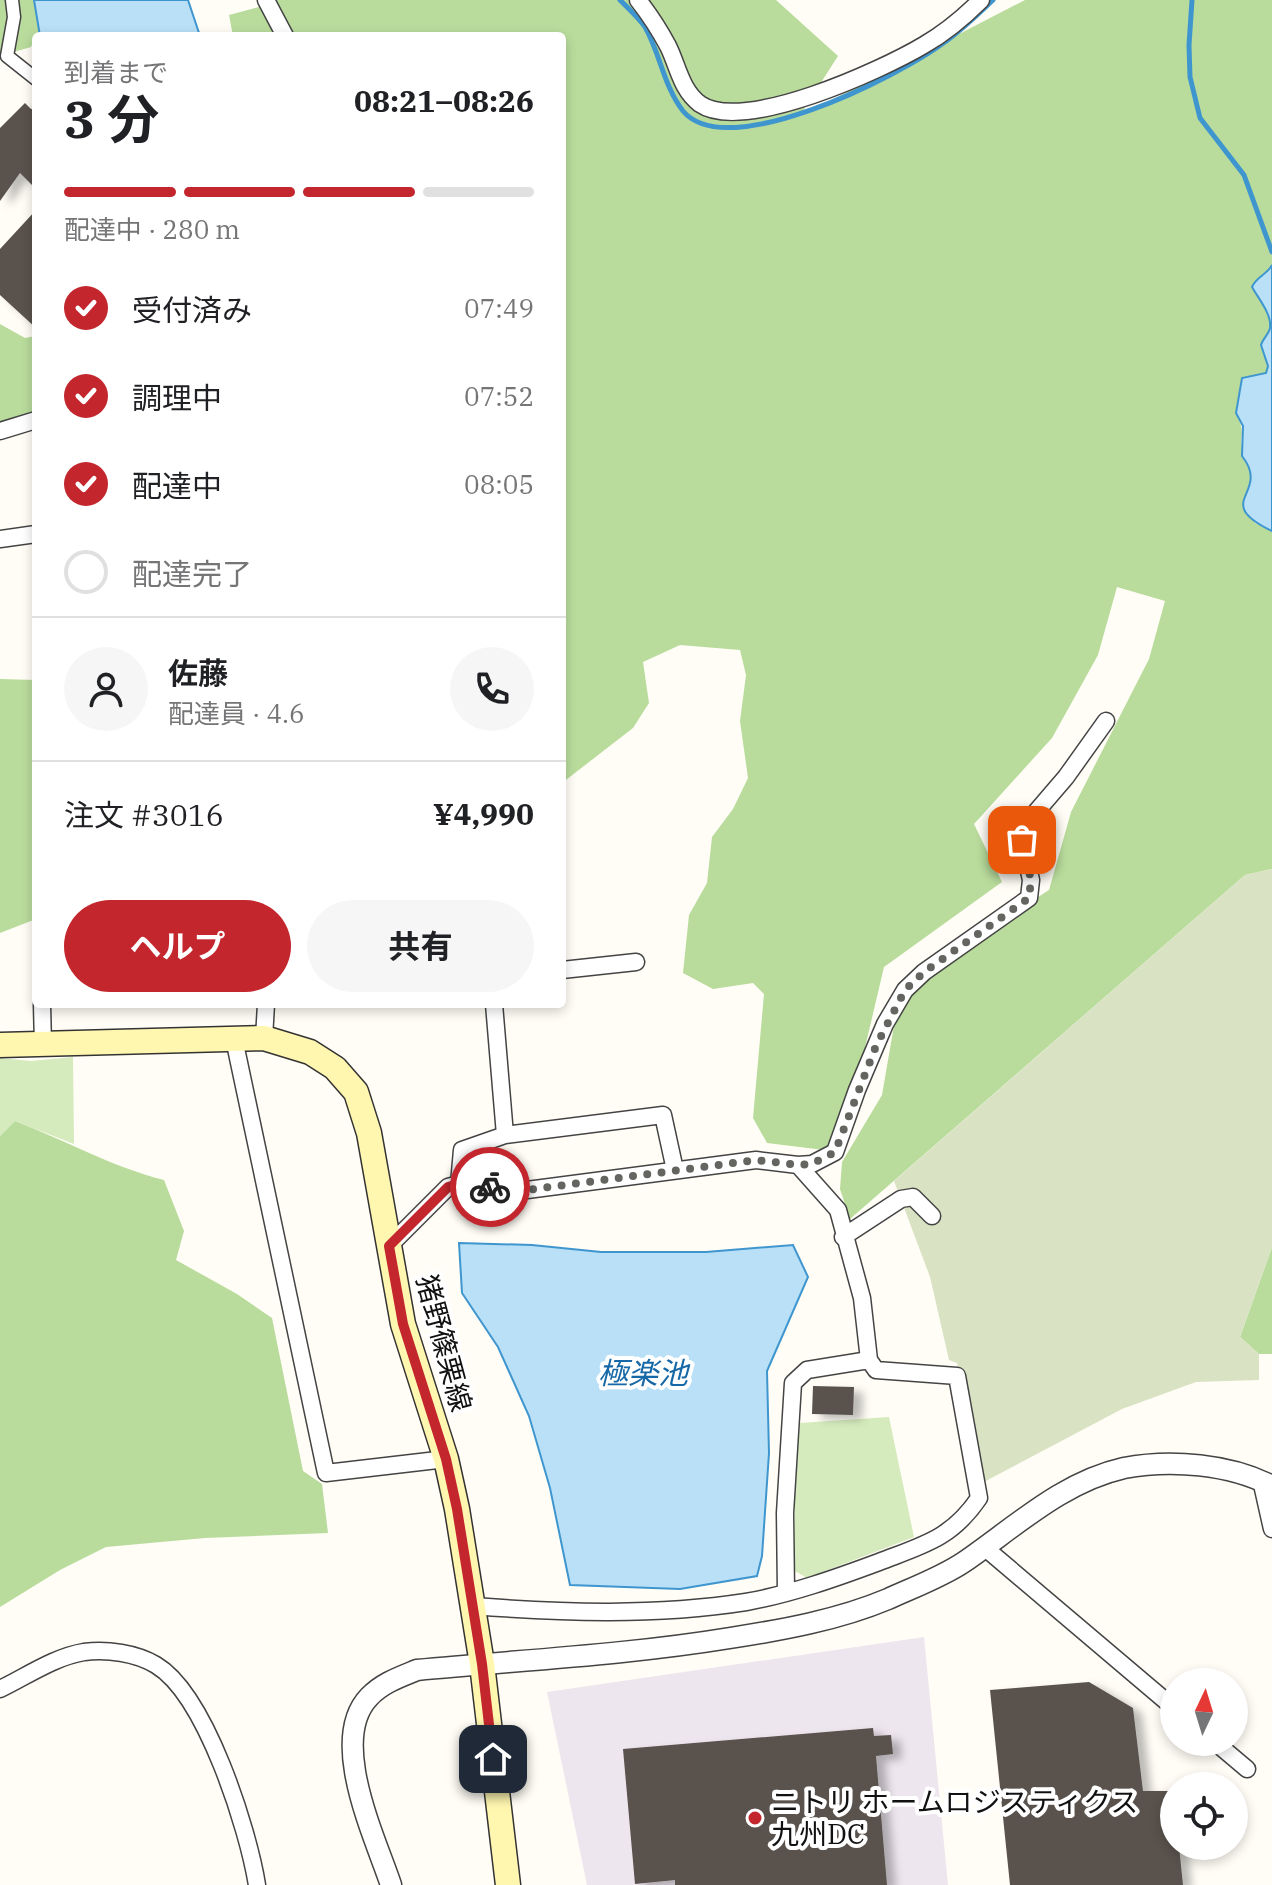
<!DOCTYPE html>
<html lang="ja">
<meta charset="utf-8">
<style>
body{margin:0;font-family:"IBM Plex Serif","Noto Sans JP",serif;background:#f6f6f6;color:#202124;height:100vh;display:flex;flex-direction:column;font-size:30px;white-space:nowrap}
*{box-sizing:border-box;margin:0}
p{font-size:26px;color:#757577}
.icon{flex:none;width:44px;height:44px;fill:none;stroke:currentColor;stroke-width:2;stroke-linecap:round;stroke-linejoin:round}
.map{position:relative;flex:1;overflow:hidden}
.details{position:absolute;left:32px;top:32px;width:534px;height:976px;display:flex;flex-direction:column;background:#fff;border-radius:8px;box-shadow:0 4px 12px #0003}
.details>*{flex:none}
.needle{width:52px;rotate:4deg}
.buttons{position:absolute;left:1160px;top:1668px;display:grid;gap:16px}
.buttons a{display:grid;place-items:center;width:88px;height:88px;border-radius:50%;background:#fff;box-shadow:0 4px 12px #0003;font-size:40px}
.pin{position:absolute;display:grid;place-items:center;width:68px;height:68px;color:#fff;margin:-34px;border-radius:16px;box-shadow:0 4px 12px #0006}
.courier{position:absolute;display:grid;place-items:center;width:80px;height:80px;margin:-40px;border:6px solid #c4262e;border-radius:50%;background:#fff;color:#222;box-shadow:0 2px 10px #0007}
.summary em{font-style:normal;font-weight:700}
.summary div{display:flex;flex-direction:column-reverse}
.summary{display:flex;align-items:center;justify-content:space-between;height:136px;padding:0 32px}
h1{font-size:52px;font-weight:700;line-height:60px}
.bar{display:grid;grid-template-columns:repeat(4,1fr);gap:12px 8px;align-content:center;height:96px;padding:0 32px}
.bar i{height:10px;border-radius:6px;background:#e0e0e0}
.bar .on{background:#c4262e}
.bar p{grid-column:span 4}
.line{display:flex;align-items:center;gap:20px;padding:0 32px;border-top:2px solid #e0e0e0}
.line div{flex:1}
.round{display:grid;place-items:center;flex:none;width:84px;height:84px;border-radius:42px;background:#f6f6f6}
ol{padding:0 32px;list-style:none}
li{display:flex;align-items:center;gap:24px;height:88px}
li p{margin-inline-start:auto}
li .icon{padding:8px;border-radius:50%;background:#c4262e;color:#fff;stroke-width:4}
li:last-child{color:#757577}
li i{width:44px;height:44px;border:4px solid #e0e0e0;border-radius:50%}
.action{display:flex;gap:16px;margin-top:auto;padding:16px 32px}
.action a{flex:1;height:92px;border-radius:48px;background:#c4262e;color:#fff;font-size:32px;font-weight:700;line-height:92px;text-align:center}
.action a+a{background:#f6f6f6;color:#202124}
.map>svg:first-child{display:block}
.industrial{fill:#eee6ef}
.green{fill:#d5ebbd}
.forest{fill:#b9dc9c}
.cemetery{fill:#d9e3c4}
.water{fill:#b9e0f7;stroke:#3f96cf;stroke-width:2}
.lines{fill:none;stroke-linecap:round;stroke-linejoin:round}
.stream{stroke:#3f96cf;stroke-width:5}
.building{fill:#5a524d;filter:url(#shadow)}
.pedestrian-casing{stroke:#444;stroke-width:15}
.minor-casing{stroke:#444;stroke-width:19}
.tertiary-casing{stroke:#444;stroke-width:23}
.secondary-casing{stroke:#333;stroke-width:27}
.pedestrian{stroke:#fff;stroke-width:12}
.minor{stroke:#fff;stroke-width:16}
.tertiary{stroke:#fff;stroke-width:20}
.secondary{stroke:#fff6b0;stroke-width:24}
.done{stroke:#646461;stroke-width:8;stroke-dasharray:0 14.4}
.route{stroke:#c4262e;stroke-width:10}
.poi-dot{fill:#c4262e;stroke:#fff;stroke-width:3}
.labels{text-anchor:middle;stroke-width:8;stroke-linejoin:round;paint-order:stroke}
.street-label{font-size:28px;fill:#111;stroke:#fff}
.poi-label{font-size:28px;fill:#111;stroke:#fff;text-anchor:start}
.water-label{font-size:30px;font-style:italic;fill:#1768a6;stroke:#fff}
</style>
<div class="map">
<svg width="1272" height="1885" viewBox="0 0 1272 1885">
<defs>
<filter id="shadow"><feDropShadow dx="9" dy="5" stdDeviation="4" flood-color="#0004"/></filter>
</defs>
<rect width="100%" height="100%" fill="#fffdf5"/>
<path class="industrial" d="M 924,1637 L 948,1885 L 587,1885 L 547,1692 Z"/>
<path class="green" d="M 73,1057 L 74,1144 L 15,1121 L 0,1136 L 0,1058 L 31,1061 Z
M 889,1417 L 914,1537 L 807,1578 L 795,1571 L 795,1496 L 800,1423 Z"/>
<path class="forest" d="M 0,0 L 34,0 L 41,34 L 36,36 L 31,47 L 0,56 Z
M 274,0 L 776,0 L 838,56 L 799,117 L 1025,0 L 1272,0 L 1272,265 C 1267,275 1257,276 1252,287 C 1258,298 1272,314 1270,328 C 1269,334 1263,338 1261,345 L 1268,366 L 1266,373 L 1258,376 L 1247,376 L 1236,413 C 1247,434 1238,436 1243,451 C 1251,478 1269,473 1246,505 L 1255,523 L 1272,531 L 1272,869 L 1245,875 L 850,1219 L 840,1189 L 842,1162 L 882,1095 L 901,985 L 1049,890 L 1071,812 L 1149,659 L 1165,601 L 1117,587 L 1098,655 L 1052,738 L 974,824 L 1002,882 L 884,967 L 843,1141 L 832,1151 L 767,1143 L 753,1118 L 764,994 L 753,983 L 713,989 L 683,973 L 689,915 L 707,883 L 712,837 L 733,809 L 748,778 L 740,721 L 746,675 L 740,650 L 680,645 L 643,662 L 649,703 L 633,728 L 562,783 L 562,36 L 233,36 L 229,15 L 274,3 Z
M 0,324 L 25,338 L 36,336 L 36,414 L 0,424 Z
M 0,679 L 36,680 L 36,919 L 0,933 Z
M 15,1121 C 65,1140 112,1167 164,1180 L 184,1231 L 176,1260 L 237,1294 L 272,1318 L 303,1471 L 322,1484 L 328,1533 L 205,1538 L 106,1547 L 60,1570 L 0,1607 L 0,1136 Z
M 1272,1247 L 1272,1354 L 1259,1354 L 1240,1337 Z"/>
<path class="cemetery" d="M 1272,869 L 1272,1247 L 1240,1337 L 1259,1354 L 1259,1380 L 1196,1382 L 1122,1409 L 982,1483 L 957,1363 L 949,1360 L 930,1277 L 894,1181 L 1245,875 Z"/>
<path class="water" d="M 34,0 L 188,0 L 200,36 L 40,36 Z
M 1272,265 L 1272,531 C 1210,501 1272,494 1242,456 L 1243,426 L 1236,413 L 1242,378 L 1266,373 L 1268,366 L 1261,345 C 1263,338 1269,334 1270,328 C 1272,314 1258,298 1252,287 C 1257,276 1267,275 1272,265 Z
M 459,1243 L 532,1245 L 601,1252 L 706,1252 L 793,1245 L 808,1277 L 767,1371 L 769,1453 L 762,1556 L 757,1576 L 680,1589 L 570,1585 L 550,1488 L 529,1416 L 498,1347 L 462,1293 Z"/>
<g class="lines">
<path class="stream" d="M 620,0 C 628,8 639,18 645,27 C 660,53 664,87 683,111 C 727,164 898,76 942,44 C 961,31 977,15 993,0
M 1192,0 L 1189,45 L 1190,77 L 1200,118 L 1244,175 L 1272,252"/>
</g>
<path class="building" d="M 25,103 L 31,109 L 36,109 L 36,189 L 20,173 L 0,201 L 0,128 Z
M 36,210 L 36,328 L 0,295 L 0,249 Z
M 813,1386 L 854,1387 L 853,1415 L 812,1414 Z
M 1089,1682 L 1133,1708 L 1143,1791 L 1174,1791 L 1174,1846 L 1179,1846 L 1183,1885 L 1010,1885 L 990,1690 Z
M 873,1728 L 874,1736 L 891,1735 L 893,1754 L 876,1756 L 887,1885 L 675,1885 L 675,1880 L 635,1884 L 623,1749 Z"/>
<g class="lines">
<defs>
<path id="pedestrian" d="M 12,0 L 14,17 L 7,56 L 36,79"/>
<path id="minor" d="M 266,0 L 285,36
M 638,0 C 649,14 660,31 668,46 C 678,66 681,90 700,104 C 743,134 882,70 924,45 C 943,34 965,16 981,0
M 0,431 L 36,420
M 0,539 L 36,534
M 562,970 L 636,962
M 42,1004 L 43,1046
M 494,1004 L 505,1135
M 264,1038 L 266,1004
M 234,1039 L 326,1473 L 446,1459
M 459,1184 L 462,1150 L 505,1135 L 663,1115 L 675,1170
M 843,1237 L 901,1199 L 913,1197 L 932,1216
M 389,1246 L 448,1187 L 459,1184 L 527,1190 L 756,1160 L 798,1165 L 812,1164 L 835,1152 L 857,1090 L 885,1024 L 905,990 L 924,972 L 1029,898 L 1031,880 L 1022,840 L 1024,826 L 1066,777 L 1106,721
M 1261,1480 L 1272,1529
M 984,1547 L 1174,1708
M 786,1592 L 785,1513 L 793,1383 L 807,1370 L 869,1360 L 862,1298 L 838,1210 L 798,1165
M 473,1606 C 563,1613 656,1616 746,1602 C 791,1594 836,1578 879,1562 C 923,1545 951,1539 979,1498 L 957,1376 L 876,1370 L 869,1360
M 0,1689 C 27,1676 54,1657 84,1652 C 107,1649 136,1653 156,1665 C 206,1695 248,1829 257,1885
M 1215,1742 L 1247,1769"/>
<path id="tertiary" d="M 391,1885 C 375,1837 328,1740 369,1697 C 382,1683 400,1677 417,1670 C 522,1660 626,1655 730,1638 C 782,1630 838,1620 888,1599 C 912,1588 942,1577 964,1562 C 1015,1527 1062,1482 1124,1468 C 1171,1459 1230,1464 1272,1486"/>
<path id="secondary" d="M 0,1045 L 264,1038 L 310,1052 L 335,1068 L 356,1092 L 369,1133 L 403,1324 L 446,1459 L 457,1509 L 482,1664 L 508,1885"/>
</defs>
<use href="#pedestrian" class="pedestrian-casing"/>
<use href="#minor" class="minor-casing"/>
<use href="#tertiary" class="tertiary-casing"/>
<use href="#secondary" class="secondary-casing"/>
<use href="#pedestrian" class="pedestrian"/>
<use href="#minor" class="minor"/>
<use href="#tertiary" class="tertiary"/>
<use href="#secondary" class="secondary"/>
</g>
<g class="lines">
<path class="done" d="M 490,1187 L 527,1190 L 756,1160 L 798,1165 L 812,1164 L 835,1152 L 876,1046 L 905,990 L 924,972 L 1029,898 L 1031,880 L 1022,840"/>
<path class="route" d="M 490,1187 L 459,1184 L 448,1187 L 389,1246 L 403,1324 L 446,1459 L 457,1509 L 482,1664 L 493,1759"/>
</g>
<circle class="poi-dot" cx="755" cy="1818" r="8"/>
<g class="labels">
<g class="street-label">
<text transform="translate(444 1343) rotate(75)" y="10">猪野篠栗線</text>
</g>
<g class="poi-label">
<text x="771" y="1812">ニトリ ホームロジスティクス<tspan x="771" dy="32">九州DC</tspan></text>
</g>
<g class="water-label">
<text x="643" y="1384">極楽池</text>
</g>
</g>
</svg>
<div class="buttons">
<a><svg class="needle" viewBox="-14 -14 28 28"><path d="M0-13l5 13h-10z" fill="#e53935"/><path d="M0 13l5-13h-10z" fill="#757577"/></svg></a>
<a><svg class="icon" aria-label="locate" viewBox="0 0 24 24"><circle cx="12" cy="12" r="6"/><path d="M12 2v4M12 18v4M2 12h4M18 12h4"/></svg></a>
</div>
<div class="pin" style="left:1022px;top:840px;background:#ea580c"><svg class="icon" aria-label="bag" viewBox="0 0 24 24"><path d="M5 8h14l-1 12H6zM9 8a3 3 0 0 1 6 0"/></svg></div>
<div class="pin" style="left:493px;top:1759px;background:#1f2937"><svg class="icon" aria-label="home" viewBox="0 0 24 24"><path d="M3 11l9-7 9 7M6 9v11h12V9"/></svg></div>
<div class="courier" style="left:490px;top:1187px"><svg class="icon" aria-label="bike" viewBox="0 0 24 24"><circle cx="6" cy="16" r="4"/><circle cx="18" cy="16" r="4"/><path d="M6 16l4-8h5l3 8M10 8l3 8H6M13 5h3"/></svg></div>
<section class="details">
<div class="summary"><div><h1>3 分</h1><p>到着まで</p></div><em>08:21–08:26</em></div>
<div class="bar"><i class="on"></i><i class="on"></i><i class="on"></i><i></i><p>配達中 · 280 m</p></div>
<ol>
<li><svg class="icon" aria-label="check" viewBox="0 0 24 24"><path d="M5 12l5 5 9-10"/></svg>受付済み<p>07:49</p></li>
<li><svg class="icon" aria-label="check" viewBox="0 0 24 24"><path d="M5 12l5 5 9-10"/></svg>調理中<p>07:52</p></li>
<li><svg class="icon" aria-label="check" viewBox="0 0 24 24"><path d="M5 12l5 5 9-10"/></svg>配達中<p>08:05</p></li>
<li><i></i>配達完了</li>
</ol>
<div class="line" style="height:144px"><a class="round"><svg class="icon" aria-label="person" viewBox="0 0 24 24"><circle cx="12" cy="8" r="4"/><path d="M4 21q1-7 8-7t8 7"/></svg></a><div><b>佐藤</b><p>配達員 · 4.6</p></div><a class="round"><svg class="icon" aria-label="phone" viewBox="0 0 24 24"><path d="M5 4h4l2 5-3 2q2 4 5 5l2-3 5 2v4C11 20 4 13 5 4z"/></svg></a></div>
<div class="line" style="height:104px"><div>注文 #3016</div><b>¥4,990</b></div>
<div class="action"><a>ヘルプ</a><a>共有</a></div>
</section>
</div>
